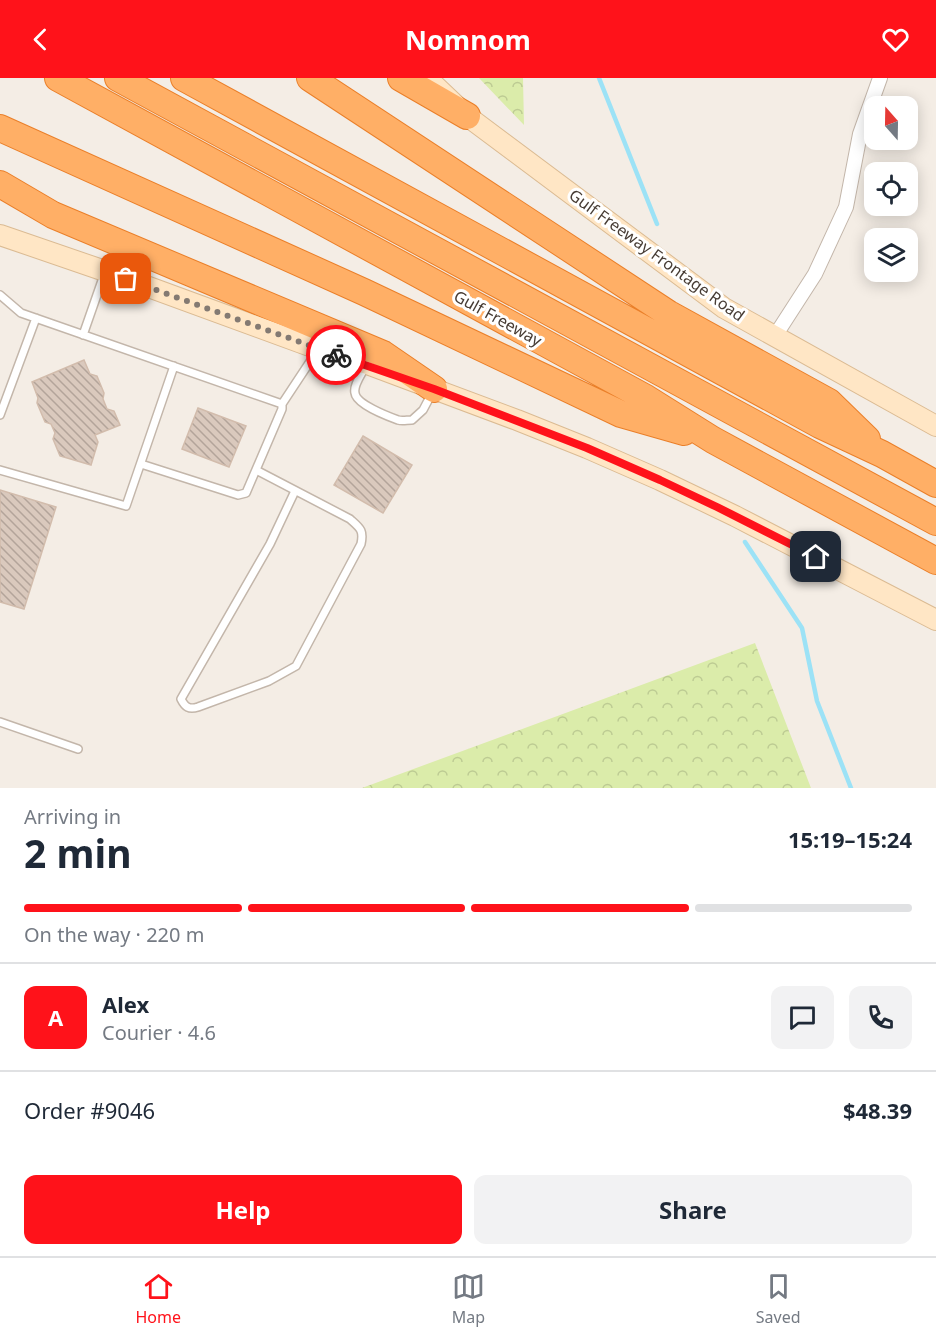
<!DOCTYPE html>
<meta charset="utf-8">
<style>
body{margin:0;font-family:"Noto Sans",sans-serif;background:#f2f2f3;color:#1f2937;height:100vh;display:flex;flex-direction:column;font-size:22px;white-space:nowrap}
*{box-sizing:border-box;margin:0}
p{font-size:20px;color:#747a83}
.icon{flex:none;width:33px;height:33px;fill:none;stroke:currentColor;stroke-width:2;stroke-linecap:round;stroke-linejoin:round}
.map{position:relative;height:710px;overflow:hidden}
.drawer{display:flex;flex-direction:column;background:#fff;flex:1}
.drawer>*{flex:none}
.needle{width:39px;rotate:340deg}
.tools{position:absolute;left:864px;top:18px;display:grid;gap:12px}
.tools a{display:grid;place-items:center;width:54px;height:54px;border-radius:12px;background:#fff;box-shadow:0 3px 15px #0003;font-size:30px}
.pin{position:absolute;display:grid;place-items:center;width:51px;height:51px;color:#fff;margin:-26px;border-radius:12px;box-shadow:0 3px 9px #0006}
.courier{position:absolute;display:grid;place-items:center;width:60px;height:60px;margin:-30px;border:4px solid #ff121a;border-radius:50%;background:#fff;color:#222;box-shadow:0 2px 8px #0007}
.summary em{font-style:normal;font-weight:700}
.summary div{display:flex;flex-direction:column-reverse}
.summary{display:flex;align-items:center;justify-content:space-between;height:102px;padding:0 24px}
h1{font-size:39px;font-weight:700;line-height:45px}
.bar{display:grid;grid-template-columns:repeat(4,1fr);gap:9px 6px;align-content:center;height:72px;padding:0 24px}
.bar i{height:8px;border-radius:4px;background:#e0e1e3}
.bar .active{background:#ff121a}
.bar p{grid-column:span 4}
.line{display:flex;align-items:center;gap:15px;padding:0 24px;border-top:2px solid #e0e1e3}
.line div{flex:1}
.round{display:grid;place-items:center;flex:none;width:63px;height:63px;border-radius:12px;background:#f2f2f3}
.cta{display:flex;gap:12px;margin-top:auto;padding:12px 24px}
.cta a{flex:1;height:69px;border-radius:12px;background:#ff121a;color:#fff;font-size:24px;font-weight:700;line-height:69px;text-align:center}
.cta a+a{background:#f2f2f3;color:#1f2937}
header{display:flex;justify-content:space-between;align-items:center;height:78px;padding:0 24px;background:#ff121a;color:#fff;font-size:27px;font-weight:700}
.dock{display:flex;justify-content:space-around;align-items:center;height:84px;border-top:2px solid #e0e1e3;background:#fff;font-size:16px;color:#747a83}
.dock a{display:grid;justify-items:center;gap:3px}
.dock .active{color:#ff121a}
.map>svg:first-child{display:block}
.forest{fill:url(#forest-crowns)}
.lines{fill:none;stroke-linecap:round;stroke-linejoin:round}
.stream{stroke:#9ce2f6;stroke-width:4.5}
.building{fill:url(#building-back-hatch);stroke:#d2bcac;stroke-width:1.5}
.service-casing{stroke:#c3b6aa;stroke-width:10}
.minor-casing{stroke:#c3b6aa;stroke-width:16}
.secondary-casing{stroke:#dbbb93;stroke-width:22}
.motorway-casing{stroke:#ea7f29;stroke-width:28}
.service{stroke:#fff;stroke-width:7}
.minor{stroke:#fff;stroke-width:14}
.secondary{stroke:#ffe6c5;stroke-width:20}
.motorway{stroke:#ffaf66;stroke-width:26}
.done{stroke:#847a72;stroke-width:6;stroke-dasharray:0 10.8}
.route{stroke:#ff121a;stroke-width:8}
.labels{text-anchor:middle;stroke-width:6;stroke-linejoin:round;paint-order:stroke}
.street-label{font-size:16px;fill:#473c34;stroke:#fff}
</style>
<header><svg class="icon" aria-label="back" viewBox="0 0 24 24"><path d="M15 5l-7 7 7 7"/></svg>Nomnom<svg class="icon" aria-label="heart" viewBox="0 0 24 24"><path d="M12 20l-8-8c-3-5 5-10 8-4 3-6 11-1 8 4z"/></svg></header>
<div class="map">
<svg width="936" height="710" viewBox="0 0 936 710">
<defs>
<pattern id="forest-crowns" width="20" height="18" patternUnits="userSpaceOnUse" patternTransform="scale(1.5)"><rect width="20" height="18" fill="#dbecaa"/><path d="M2 6a3 3 0 1 1 6 0M12 15a3 3 0 1 1 6 0" fill="none" stroke="#bdcb93"/></pattern>
<pattern id="building-back-hatch" width="6" height="6" patternUnits="userSpaceOnUse" patternTransform="scale(1.5)"><rect width="6" height="6" fill="#dac9bd"/><path d="M-1 5l2 2M0 0l6 6M5-1l2 2" fill="none" stroke="#b3a49a"/></pattern>
</defs>
<rect width="100%" height="100%" fill="#f4ede5"/>
<path class="forest" d="M 479,0 L 523,0 L 524,47 Z
M 755,565 L 811,710 L 362,710 Z"/>
<g class="lines">
<path class="stream" d="M 599,0 L 657,146
M 745,464 L 802,550 L 817,623 L 851,710"/>
</g>
<path class="building" d="M 84,282 L 90,296 L 97,298 L 104,315 L 103,321 L 107,331 L 114,333 L 120,347 L 95,357 L 98,364 L 91,387 L 60,378 L 53,361 L 55,355 L 51,346 L 45,344 L 37,325 L 38,320 L 32,304 Z
M 198,330 L 246,348 L 229,389 L 182,371 Z
M 363,358 L 412,387 L 383,435 L 334,407 Z
M 0,412 L 56,429 L 24,531 L 0,524 Z"/>
<g class="lines">
<defs>
<path id="service" d="M 0,217 L 21,235 L 282,326 L 317,273
M 83,257 L 105,194
M 365,289 C 362,296 353,307 355,315 C 356,326 387,338 398,342 C 402,343 407,342 412,342 L 423,332 L 432,315
M 0,337 L 36,240
M 141,386 L 238,417 L 246,415 L 282,331 L 282,326
M 0,392 L 126,428 L 174,288
M 256,392 L 350,441 C 360,450 364,452 361,466 L 296,588 L 269,603 L 198,629 C 189,632 185,629 181,621 L 270,466 L 295,413
M 0,644 L 78,671"/>
<path id="minor" d="M 775,258 L 815,196 L 846,129 L 860,56 L 880,0"/>
<path id="secondary" d="M 427,0 L 467,38 L 724,230 L 936,348
M 0,157 L 105,193 L 318,271 L 367,286 L 517,342 L 587,370 L 660,402 L 735,438 L 936,542"/>
<path id="motorway" d="M 58,0 L 646,320 L 713,362 L 936,483
M 118,0 L 936,444
M 184,0 L 820,347 L 882,376 L 936,406
M 310,0 L 669,236 L 829,324 L 867,361
M 401,0 L 467,38
M 0,50 L 364,214 L 621,336 L 684,354
M 0,106 L 53,137 L 383,276 L 434,311"/>
</defs>
<use href="#service" class="service-casing"/>
<use href="#minor" class="minor-casing"/>
<use href="#secondary" class="secondary-casing"/>
<use href="#motorway" class="motorway-casing"/>
<use href="#service" class="service"/>
<use href="#minor" class="minor"/>
<use href="#secondary" class="secondary"/>
<use href="#motorway" class="motorway"/>
</g>
<g class="lines">
<path class="done" d="M 126,201 L 336,277"/>
<path class="route" d="M 336,277 L 434,311 L 587,370 L 660,402 L 717,429 L 816,479"/>
</g>
<g class="labels">
<g class="street-label">
<text transform="translate(657 177) rotate(36)" y="6">Gulf Freeway Frontage Road</text>
<text transform="translate(498 240) rotate(29)" y="6">Gulf Freeway</text>
</g>
</g>
</svg>
<div class="tools">
<a><svg class="needle" viewBox="-14 -14 28 28"><path d="M0-13l5 13h-10z" fill="#e53935"/><path d="M0 13l5-13h-10z" fill="#747a83"/></svg></a>
<a><svg class="icon" aria-label="locate" viewBox="0 0 24 24"><circle cx="12" cy="12" r="6"/><path d="M12 2v4M12 18v4M2 12h4M18 12h4"/></svg></a>
<a><svg class="icon" aria-label="layers" viewBox="0 0 24 24"><path d="M12 4l9 5-9 5-9-5zM3 14l9 5 9-5"/></svg></a>
</div>
<div class="pin" style="left:126px;top:201px;background:#ea580c"><svg class="icon" aria-label="bag" viewBox="0 0 24 24"><path d="M5 8h14l-1 12H6zM9 8a3 3 0 0 1 6 0"/></svg></div>
<div class="pin" style="left:816px;top:479px;background:#1f2937"><svg class="icon" aria-label="home" viewBox="0 0 24 24"><path d="M3 11l9-7 9 7M6 9v11h12V9"/></svg></div>
<div class="courier" style="left:336px;top:277px"><svg class="icon" aria-label="bike" viewBox="0 0 24 24"><circle cx="6" cy="16" r="4"/><circle cx="18" cy="16" r="4"/><path d="M6 16l4-8h5l3 8M10 8l3 8H6M13 5h3"/></svg></div>
</div>
<section class="drawer">
<div class="summary"><div><h1>2 min</h1><p>Arriving in</p></div><em>15:19–15:24</em></div>
<div class="bar"><i class="active"></i><i class="active"></i><i class="active"></i><i></i><p>On the way · 220 m</p></div>
<div class="line" style="height:108px"><b class="round" style="background:#ff121a;color:#fff">A</b><div><b>Alex</b><p>Courier · 4.6</p></div><a class="round"><svg class="icon" aria-label="chat" viewBox="0 0 24 24"><path d="M4 5h16v11H9l-5 4z"/></svg></a><a class="round"><svg class="icon" aria-label="phone" viewBox="0 0 24 24"><path d="M5 4h4l2 5-3 2q2 4 5 5l2-3 5 2v4C11 20 4 13 5 4z"/></svg></a></div>
<div class="line" style="height:78px"><div>Order #9046</div><b>$48.39</b></div>
<div class="cta"><a>Help</a><a>Share</a></div>
</section>
<nav class="dock">
<a class="active"><svg class="icon" aria-label="home" viewBox="0 0 24 24"><path d="M3 11l9-7 9 7M6 9v11h12V9"/></svg>Home</a>
<a><svg class="icon" aria-label="map" viewBox="0 0 24 24"><path d="M3 6l6-2 6 2 6-2v14l-6 2-6-2-6 2zM9 4v14M15 6v14"/></svg>Map</a>
<a><svg class="icon" aria-label="saved" viewBox="0 0 24 24"><path d="M7 4h10v16l-5-4-5 4z"/></svg>Saved</a>
</nav>
